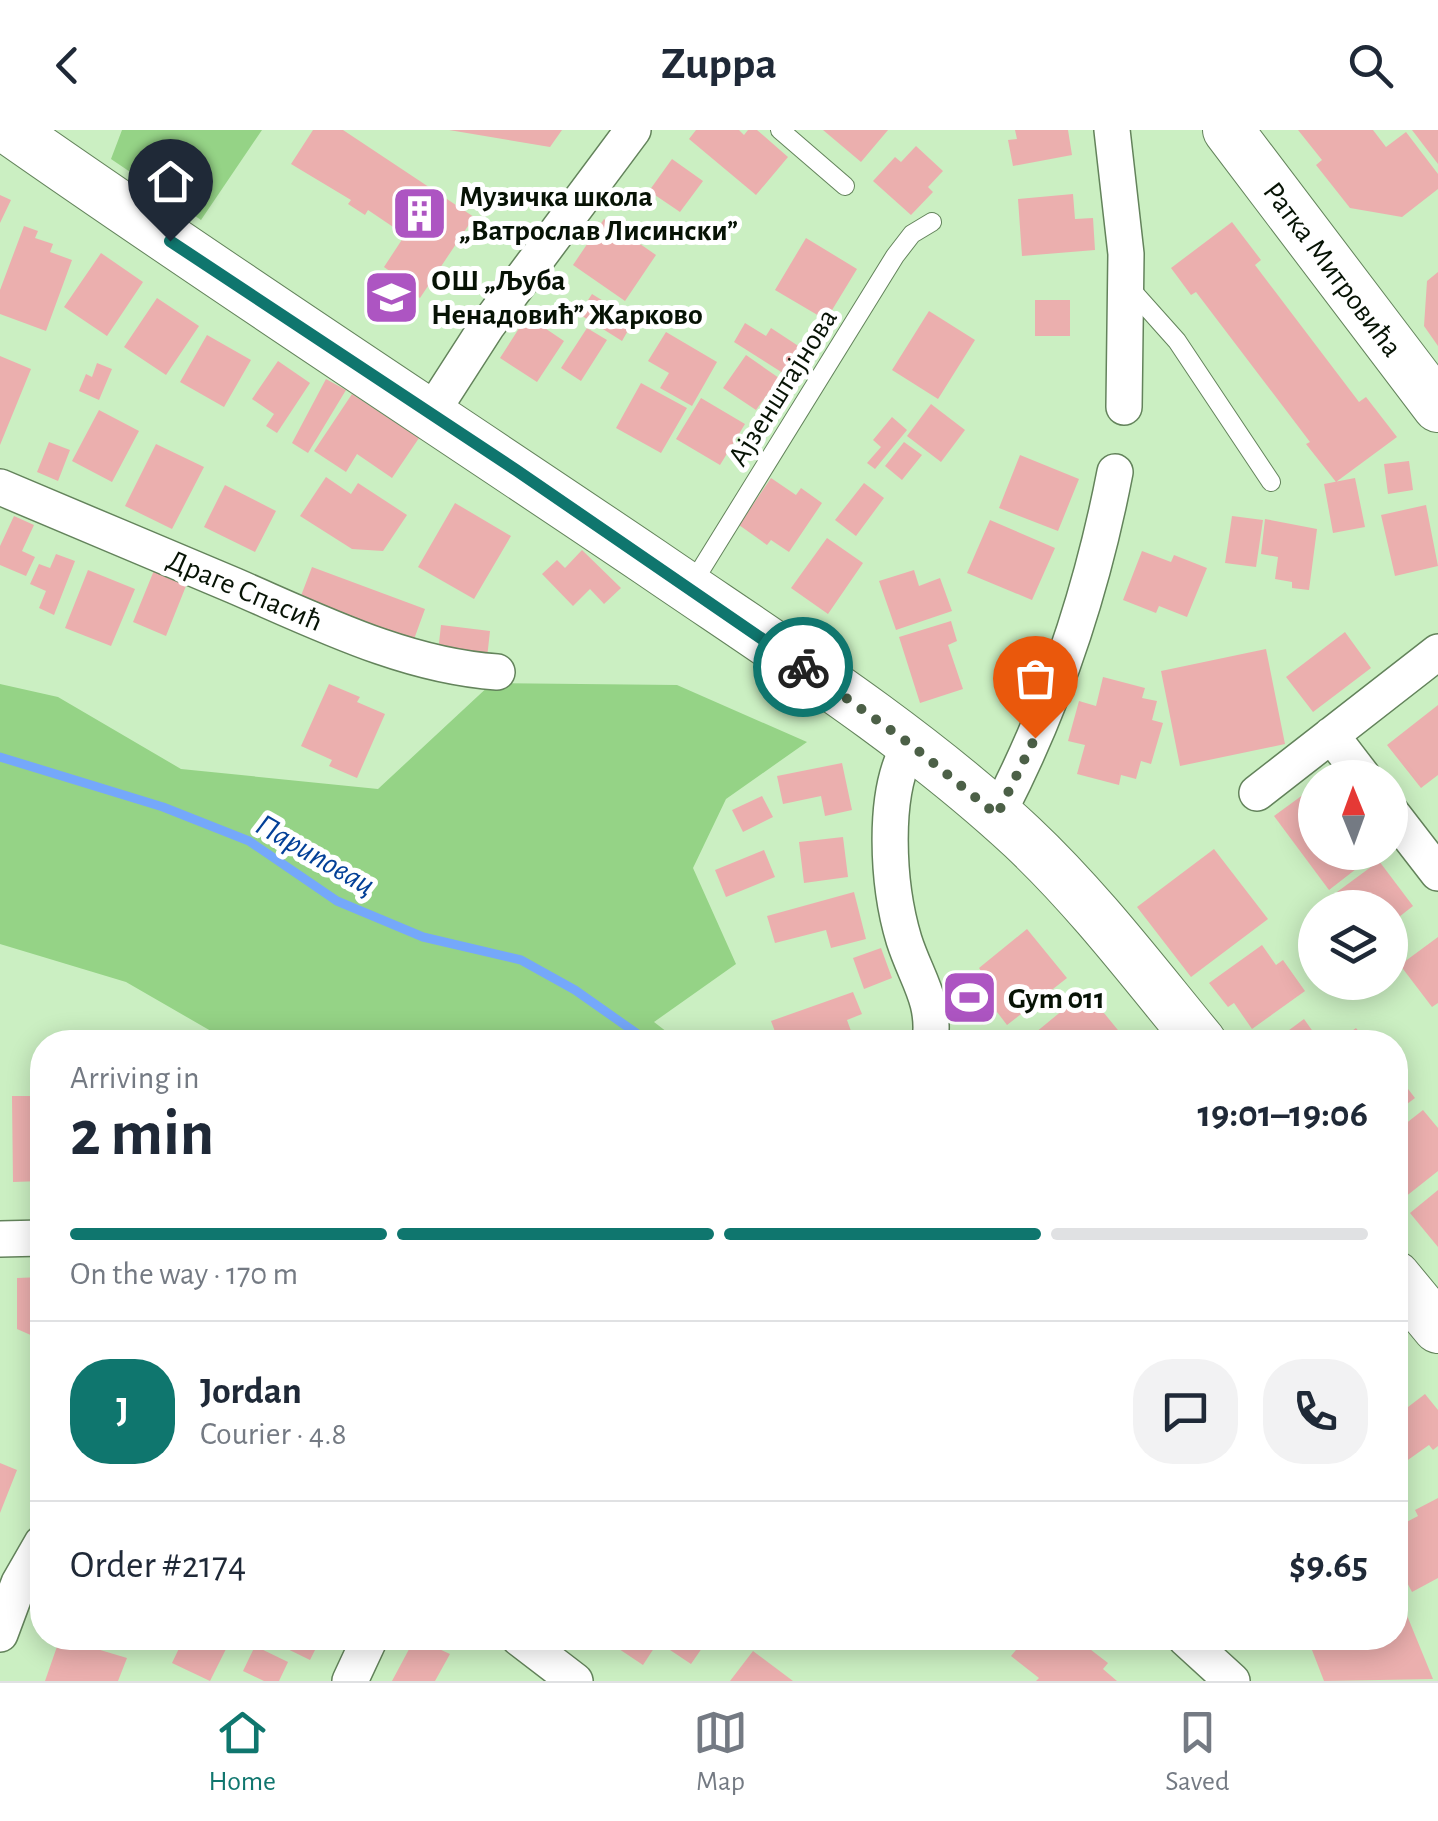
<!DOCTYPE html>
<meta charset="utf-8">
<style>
body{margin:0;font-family:"Alegreya Sans",sans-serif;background:#f2f2f3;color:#1f2937;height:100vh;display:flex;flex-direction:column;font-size:38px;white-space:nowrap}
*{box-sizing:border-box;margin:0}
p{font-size:32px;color:#747a83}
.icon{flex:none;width:55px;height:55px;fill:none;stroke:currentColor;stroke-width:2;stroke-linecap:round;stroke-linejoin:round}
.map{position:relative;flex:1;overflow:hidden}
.sheet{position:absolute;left:30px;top:900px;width:1378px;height:620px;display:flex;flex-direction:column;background:#fff;border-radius:40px;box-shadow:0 5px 25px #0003}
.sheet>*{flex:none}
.needle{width:65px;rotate:359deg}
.controls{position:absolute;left:1298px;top:630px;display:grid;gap:20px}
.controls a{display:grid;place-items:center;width:110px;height:110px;border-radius:50%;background:#fff;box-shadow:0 5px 25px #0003;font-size:50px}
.pin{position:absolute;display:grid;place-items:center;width:85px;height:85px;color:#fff;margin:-102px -42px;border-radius:50% 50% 50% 0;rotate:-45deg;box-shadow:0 0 10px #0007}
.pin .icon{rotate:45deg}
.courier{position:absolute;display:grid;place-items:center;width:100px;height:100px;margin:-50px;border:8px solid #0f766e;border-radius:50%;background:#fff;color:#222;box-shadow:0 2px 12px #0007}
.head em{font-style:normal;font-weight:700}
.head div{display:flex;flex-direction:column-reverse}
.head{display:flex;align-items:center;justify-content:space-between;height:170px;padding:0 40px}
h1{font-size:65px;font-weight:700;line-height:75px}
.bar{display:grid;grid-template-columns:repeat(4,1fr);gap:15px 10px;align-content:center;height:120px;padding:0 40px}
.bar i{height:12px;border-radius:8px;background:#e0e1e3}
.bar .active{background:#0f766e}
.bar p{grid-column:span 4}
.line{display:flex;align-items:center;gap:25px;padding:0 40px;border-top:2px solid #e0e1e3}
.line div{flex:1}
.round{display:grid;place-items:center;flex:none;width:105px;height:105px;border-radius:40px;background:#f2f2f3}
header{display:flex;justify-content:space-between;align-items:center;height:130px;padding:0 40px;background:#fff;font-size:45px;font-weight:700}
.tabs{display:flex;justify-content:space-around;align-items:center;height:140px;border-top:2px solid #e0e1e3;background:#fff;font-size:28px;color:#747a83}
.tabs a{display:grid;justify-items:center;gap:5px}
.tabs .active{color:#0f766e}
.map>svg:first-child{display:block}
.green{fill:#95d386}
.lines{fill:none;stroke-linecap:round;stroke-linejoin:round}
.stream{stroke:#75a8fa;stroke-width:9}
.building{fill:#ebafae}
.lane-casing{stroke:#63835b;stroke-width:20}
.street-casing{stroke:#63835b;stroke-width:38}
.secondary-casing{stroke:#63835b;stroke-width:52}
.lane{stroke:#fff;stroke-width:18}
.street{stroke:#fff;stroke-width:35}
.secondary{stroke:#fff;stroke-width:50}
.done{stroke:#4c6047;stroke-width:10;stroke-dasharray:0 18}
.route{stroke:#0f766e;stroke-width:12}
.labels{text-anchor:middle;stroke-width:10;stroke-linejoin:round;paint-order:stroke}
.poi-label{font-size:30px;font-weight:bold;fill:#071305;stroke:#fff;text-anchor:start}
.street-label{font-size:30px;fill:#071305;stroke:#fff}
.water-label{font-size:32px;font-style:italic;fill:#034098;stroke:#fff}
</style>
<header><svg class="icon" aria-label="back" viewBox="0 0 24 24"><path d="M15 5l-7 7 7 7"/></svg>Zuppa<svg class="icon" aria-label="search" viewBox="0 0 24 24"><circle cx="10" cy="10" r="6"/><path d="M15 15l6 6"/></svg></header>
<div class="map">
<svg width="1438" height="1551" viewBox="0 0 1438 1551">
<rect width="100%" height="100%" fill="#cbefc2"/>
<path class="green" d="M 122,0 L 262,0 L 201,90 L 111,29 Z
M 492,553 L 677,555 L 807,612 L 726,669 L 693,738 L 736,834 L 654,892 L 680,912 L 230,912 L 126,852 L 0,814 L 0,554 L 58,567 L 181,639 L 378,659 Z"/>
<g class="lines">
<path class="stream" d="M 0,627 L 163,677 L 249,711 L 337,771 L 423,807 L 521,830 L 575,860 L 649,912"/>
</g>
<path class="building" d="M 313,0 L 343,0 L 474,87 L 420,168 L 395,151 L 398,147 L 384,137 L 405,105 L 368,80 L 365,85 L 348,74 L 351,70 L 291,34 Z
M 449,0 L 562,0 L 550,17 Z
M 696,0 L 739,0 L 744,5 L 748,0 L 757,0 L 788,27 L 756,65 L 689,9 Z
M 823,0 L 888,0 L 861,32 Z
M 1015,0 L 1068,0 L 1072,25 L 1013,36 L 1008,10 L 1017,9 Z
M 1298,0 L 1373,0 L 1386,17 L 1406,2 L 1438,44 L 1438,59 L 1402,87 L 1350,78 L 1316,35 L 1322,30 Z
M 1412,0 L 1438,0 L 1438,34 Z
M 916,16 L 943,41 L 928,57 L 933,62 L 911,85 L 873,51 L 895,27 L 901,32 Z
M 672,29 L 703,51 L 680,82 L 649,61 Z
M 1073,64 L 1075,89 L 1093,88 L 1095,120 L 1022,126 L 1018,69 Z
M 0,65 L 11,70 L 0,93 Z
M 604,89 L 656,125 L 625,171 L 573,135 Z
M 1232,92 L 1261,130 L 1255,135 L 1359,272 L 1366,267 L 1397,307 L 1336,352 L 1306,314 L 1310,312 L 1196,162 L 1191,165 L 1171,138 Z
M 24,96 L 38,101 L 35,108 L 53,114 L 50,122 L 72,130 L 46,201 L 0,184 L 0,160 Z
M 806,108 L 857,139 L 826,190 L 775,160 Z
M 101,123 L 143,152 L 107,206 L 64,177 Z
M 1438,142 L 1438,216 L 1424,196 L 1427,151 Z
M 592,164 L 634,190 L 622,211 L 579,184 Z
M 157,168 L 199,196 L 166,245 L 124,217 Z
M 1035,170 L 1070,170 L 1070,206 L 1035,206 Z
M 929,181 L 975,210 L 938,269 L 892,240 Z
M 527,186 L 564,211 L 537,252 L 500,228 Z
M 745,193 L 766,206 L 771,198 L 803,219 L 786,245 L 734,212 Z
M 587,198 L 607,210 L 581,251 L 561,238 Z
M 666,202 L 717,232 L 692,276 L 660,258 L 669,243 L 648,231 Z
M 207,205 L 251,230 L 224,277 L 180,252 Z
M 746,225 L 779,248 L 756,280 L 723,258 Z
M 0,226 L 31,239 L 0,315 Z
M 278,231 L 310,253 L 277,303 L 266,296 L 274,284 L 252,269 Z
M 97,233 L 112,239 L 99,270 L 79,261 L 86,244 L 92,247 Z
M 326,249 L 346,260 L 308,323 L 292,313 Z
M 641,253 L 687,278 L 661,323 L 616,298 Z
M 352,264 L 419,308 L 392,348 L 357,324 L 346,342 L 314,321 Z
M 701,268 L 745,294 L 720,335 L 676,309 Z
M 931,274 L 965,300 L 941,332 L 907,306 Z
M 99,280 L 139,301 L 112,352 L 72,331 Z
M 892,287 L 907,300 L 875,339 L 867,333 L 881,317 L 873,310 Z
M 49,312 L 70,320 L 58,351 L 37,342 Z
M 904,312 L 922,325 L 902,350 L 885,336 Z
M 156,314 L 204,337 L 172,399 L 125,376 Z
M 1020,325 L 1079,349 L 1058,401 L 999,378 Z
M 1409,331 L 1413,360 L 1388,364 L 1384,334 Z
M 326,347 L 351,364 L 358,353 L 407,385 L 383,421 L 352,419 L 300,386 Z
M 771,348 L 796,365 L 801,358 L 822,373 L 789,422 L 771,410 L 767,415 L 739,395 Z
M 1355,348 L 1365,397 L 1333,403 L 1324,354 Z
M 864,353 L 884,368 L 856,406 L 835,390 Z
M 225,355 L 276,381 L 255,422 L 204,397 Z
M 455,373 L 511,406 L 474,469 L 418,437 Z
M 1426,375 L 1438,436 L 1395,446 L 1381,385 Z
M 14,386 L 34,395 L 22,421 L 35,427 L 26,446 L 0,435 L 0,416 Z
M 1232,386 L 1263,390 L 1256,437 L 1225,433 Z
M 1265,389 L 1317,399 L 1309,460 L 1292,458 L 1292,452 L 1275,449 L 1278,427 L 1261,424 Z
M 990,390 L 1055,418 L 1032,470 L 967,443 Z
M 827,408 L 863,433 L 828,484 L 791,458 Z
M 582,420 L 621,458 L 604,474 L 590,459 L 573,476 L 542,444 L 557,430 L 565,438 Z
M 1142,421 L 1171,432 L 1174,425 L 1207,438 L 1187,487 L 1159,476 L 1156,483 L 1123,470 Z
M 56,424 L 75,431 L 54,485 L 39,478 L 46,461 L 30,454 L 39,434 L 50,438 Z
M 312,437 L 425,479 L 413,512 L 299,471 Z
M 155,438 L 188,451 L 166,506 L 133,492 Z
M 88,440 L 135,459 L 111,516 L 65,498 Z
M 914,440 L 919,456 L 940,448 L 952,481 L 896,500 L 879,451 Z
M 951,491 L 957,511 L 948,515 L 963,559 L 920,573 L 899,507 Z
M 441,495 L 490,501 L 487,528 L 438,522 Z
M 1345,502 L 1371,538 L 1313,582 L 1286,547 Z
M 1266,519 L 1285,614 L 1180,636 L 1161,541 Z
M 1103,547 L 1145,558 L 1142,568 L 1157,571 L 1152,590 L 1163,593 L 1151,634 L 1141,631 L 1136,649 L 1121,645 L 1119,655 L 1077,644 L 1085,615 L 1068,611 L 1079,571 L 1096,576 Z
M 329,554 L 360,567 L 357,572 L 385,584 L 357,648 L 329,636 L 332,630 L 301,616 Z
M 1438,575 L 1438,645 L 1421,658 L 1387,615 Z
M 842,633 L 852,680 L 825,686 L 821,666 L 783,674 L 777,646 Z
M 1315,656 L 1315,722 L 1378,722 L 1329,760 L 1274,686 Z
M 762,666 L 773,687 L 743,702 L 732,680 Z
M 843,707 L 848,747 L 804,753 L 799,712 Z
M 1214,719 L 1268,789 L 1191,847 L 1137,777 Z
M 764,720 L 775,747 L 726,767 L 715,740 Z
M 1379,731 L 1413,776 L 1390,794 L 1390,778 L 1348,778 L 1337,762 Z
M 854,762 L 866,809 L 831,818 L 826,800 L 775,813 L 767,786 Z
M 1027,799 L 1067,848 L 1007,895 L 997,882 L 982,895 L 960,867 L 985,847 L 979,838 Z
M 1438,807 L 1438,873 L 1432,877 L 1400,835 Z
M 1262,815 L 1276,835 L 1283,830 L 1305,861 L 1252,899 L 1234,873 L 1228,877 L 1209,853 Z
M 881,818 L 892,848 L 864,859 L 853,828 Z
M 1086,861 L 1122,905 L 1113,912 L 1024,912 Z
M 853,862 L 862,884 L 847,890 L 855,912 L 779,912 L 771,891 Z
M 1304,889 L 1319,910 L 1316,912 L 1273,912 Z
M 1356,898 L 1367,912 L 1337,912 Z
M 1395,942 L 1415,968 L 1395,983 Z
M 12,966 L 42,966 L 42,1051 L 13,1052 Z
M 1423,980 L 1438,998 L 1438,1041 L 1395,1075 L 1395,1002 Z
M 1438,1060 L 1438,1117 L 1410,1083 Z
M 42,1147 L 42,1210 L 17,1199 L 17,1148 Z
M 1425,1264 L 1438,1280 L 1438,1316 L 1433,1320 L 1429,1315 L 1398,1337 L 1395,1333 L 1395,1287 Z
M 0,1333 L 17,1340 L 0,1383 Z
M 1438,1368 L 1438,1448 L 1412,1462 L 1395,1430 L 1395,1398 L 1418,1386 L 1415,1380 Z
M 1406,1483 L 1433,1549 L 1324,1551 L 1312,1520 L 1343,1508 L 1395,1508 L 1395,1487 Z
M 60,1508 L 127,1528 L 118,1551 L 45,1551 Z
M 184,1508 L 208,1508 L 227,1517 L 210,1551 L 172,1533 Z
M 265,1508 L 321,1508 L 310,1530 Z
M 415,1508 L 450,1524 L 435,1551 L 392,1551 Z
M 618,1508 L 709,1508 L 691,1534 L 658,1512 L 643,1535 L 613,1515 Z
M 1026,1508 L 1086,1508 L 1082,1513 L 1108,1533 L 1103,1539 L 1117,1551 L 1036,1551 L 1039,1548 L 1011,1526 Z
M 255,1516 L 288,1532 L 279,1551 L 264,1551 L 243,1541 Z
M 753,1521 L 793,1551 L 730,1551 Z"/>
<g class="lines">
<defs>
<path id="lane" d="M 780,0 L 845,56
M 1127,155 L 1177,211 L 1271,352
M 692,454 L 895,126 L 912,104 L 932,92"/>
<path id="street" d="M 1112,0 L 1126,124 L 1124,277
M 431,283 L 487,196 L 633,0
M 0,357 C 78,390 157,423 235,456 C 318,492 406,536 497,542
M 1331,605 L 1364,648
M 910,615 C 881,663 888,757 904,810 C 916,848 936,871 930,912
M 1257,663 L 1438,522
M 1390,681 L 1438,743
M 997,685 C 1053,578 1092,461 1115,342
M 0,1109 L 42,1108
M 0,1504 L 19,1453 L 42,1413
M 519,1508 L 575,1551
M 1185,1508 L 1232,1551
M 350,1551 L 370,1508"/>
<path id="secondary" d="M 10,0 C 221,148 437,288 650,432 C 777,519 909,602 1022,707 C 1088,769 1144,843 1201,912
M 1228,0 L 1438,277
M 1395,1146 L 1438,1198"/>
</defs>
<use href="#lane" class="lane-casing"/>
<use href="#street" class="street-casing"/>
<use href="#secondary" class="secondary-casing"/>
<use href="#lane" class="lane"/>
<use href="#street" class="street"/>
<use href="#secondary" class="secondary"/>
</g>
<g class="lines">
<path class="done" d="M 803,537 L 910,614 L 997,685 L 1035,608"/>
<path class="route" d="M 170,111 L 516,340 L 803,537"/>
</g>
<defs>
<symbol id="building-square" viewBox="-11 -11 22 22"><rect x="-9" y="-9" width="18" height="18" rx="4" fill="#ad55c2" stroke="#fff"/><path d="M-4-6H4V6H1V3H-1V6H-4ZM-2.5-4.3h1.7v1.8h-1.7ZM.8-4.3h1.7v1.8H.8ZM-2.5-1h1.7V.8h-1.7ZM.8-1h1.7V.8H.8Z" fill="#fff"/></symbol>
<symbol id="school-square" viewBox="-11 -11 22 22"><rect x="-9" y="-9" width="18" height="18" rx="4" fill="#ad55c2" stroke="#fff"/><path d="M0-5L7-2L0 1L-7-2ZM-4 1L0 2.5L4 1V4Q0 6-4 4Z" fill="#fff"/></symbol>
<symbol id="stadium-square" viewBox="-11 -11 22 22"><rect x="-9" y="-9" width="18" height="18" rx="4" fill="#ad55c2" stroke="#fff"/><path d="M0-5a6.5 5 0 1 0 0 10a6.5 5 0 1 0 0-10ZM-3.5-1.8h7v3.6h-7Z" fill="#fff"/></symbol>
</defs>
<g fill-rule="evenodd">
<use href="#building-square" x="388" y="52" width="63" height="63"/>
<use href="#school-square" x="360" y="136" width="63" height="63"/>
<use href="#stadium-square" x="938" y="836" width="63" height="63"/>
</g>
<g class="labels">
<g class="poi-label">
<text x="459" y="76">Музичка школа<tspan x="459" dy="34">„Ватрослав Лисински”</tspan></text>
<text x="431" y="160">ОШ „Љуба<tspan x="431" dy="34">Ненадовић” Жарково</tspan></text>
<text x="1008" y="878">Gym 011</text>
</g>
<g class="street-label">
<text transform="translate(1333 139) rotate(53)" y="10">Ратка Митровића</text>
<text transform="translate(782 257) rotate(-58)" y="10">Ајзенштајнова</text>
<text transform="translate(245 460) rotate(23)" y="10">Драге Спасић</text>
</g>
<g class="water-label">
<text transform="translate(316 724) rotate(30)" y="11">Париповац</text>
</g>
</g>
</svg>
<div class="controls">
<a><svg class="needle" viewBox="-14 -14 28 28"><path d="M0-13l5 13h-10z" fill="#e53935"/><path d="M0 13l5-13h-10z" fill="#747a83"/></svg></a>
<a><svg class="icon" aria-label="layers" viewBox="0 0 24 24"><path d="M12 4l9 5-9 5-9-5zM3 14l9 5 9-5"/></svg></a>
</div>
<div class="pin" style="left:1035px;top:608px;background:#ea580c"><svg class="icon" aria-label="bag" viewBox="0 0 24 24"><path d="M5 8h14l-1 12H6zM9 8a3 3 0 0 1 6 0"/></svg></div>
<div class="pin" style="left:170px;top:111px;background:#1f2937"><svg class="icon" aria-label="home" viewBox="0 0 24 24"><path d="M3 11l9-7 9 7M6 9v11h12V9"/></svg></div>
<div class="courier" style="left:803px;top:537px"><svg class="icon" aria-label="bike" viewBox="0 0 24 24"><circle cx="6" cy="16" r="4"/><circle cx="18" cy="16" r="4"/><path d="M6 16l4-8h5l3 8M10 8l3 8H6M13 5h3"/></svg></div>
<section class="sheet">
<div class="head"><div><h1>2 min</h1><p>Arriving in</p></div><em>19:01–19:06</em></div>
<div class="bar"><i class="active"></i><i class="active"></i><i class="active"></i><i></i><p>On the way · 170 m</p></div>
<div class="line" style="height:180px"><b class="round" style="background:#0f766e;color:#fff">J</b><div><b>Jordan</b><p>Courier · 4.8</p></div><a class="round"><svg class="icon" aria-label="chat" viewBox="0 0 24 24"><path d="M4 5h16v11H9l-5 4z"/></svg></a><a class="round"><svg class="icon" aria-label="phone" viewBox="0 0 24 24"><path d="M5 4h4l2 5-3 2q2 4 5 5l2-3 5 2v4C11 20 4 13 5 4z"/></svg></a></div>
<div class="line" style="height:130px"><div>Order #2174</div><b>$9.65</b></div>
</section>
</div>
<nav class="tabs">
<a class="active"><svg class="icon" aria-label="home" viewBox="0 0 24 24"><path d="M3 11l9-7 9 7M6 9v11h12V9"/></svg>Home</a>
<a><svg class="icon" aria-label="map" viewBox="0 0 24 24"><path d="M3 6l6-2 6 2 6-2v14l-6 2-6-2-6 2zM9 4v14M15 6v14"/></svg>Map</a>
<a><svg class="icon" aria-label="saved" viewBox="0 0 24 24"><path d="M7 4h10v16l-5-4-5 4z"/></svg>Saved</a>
</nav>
